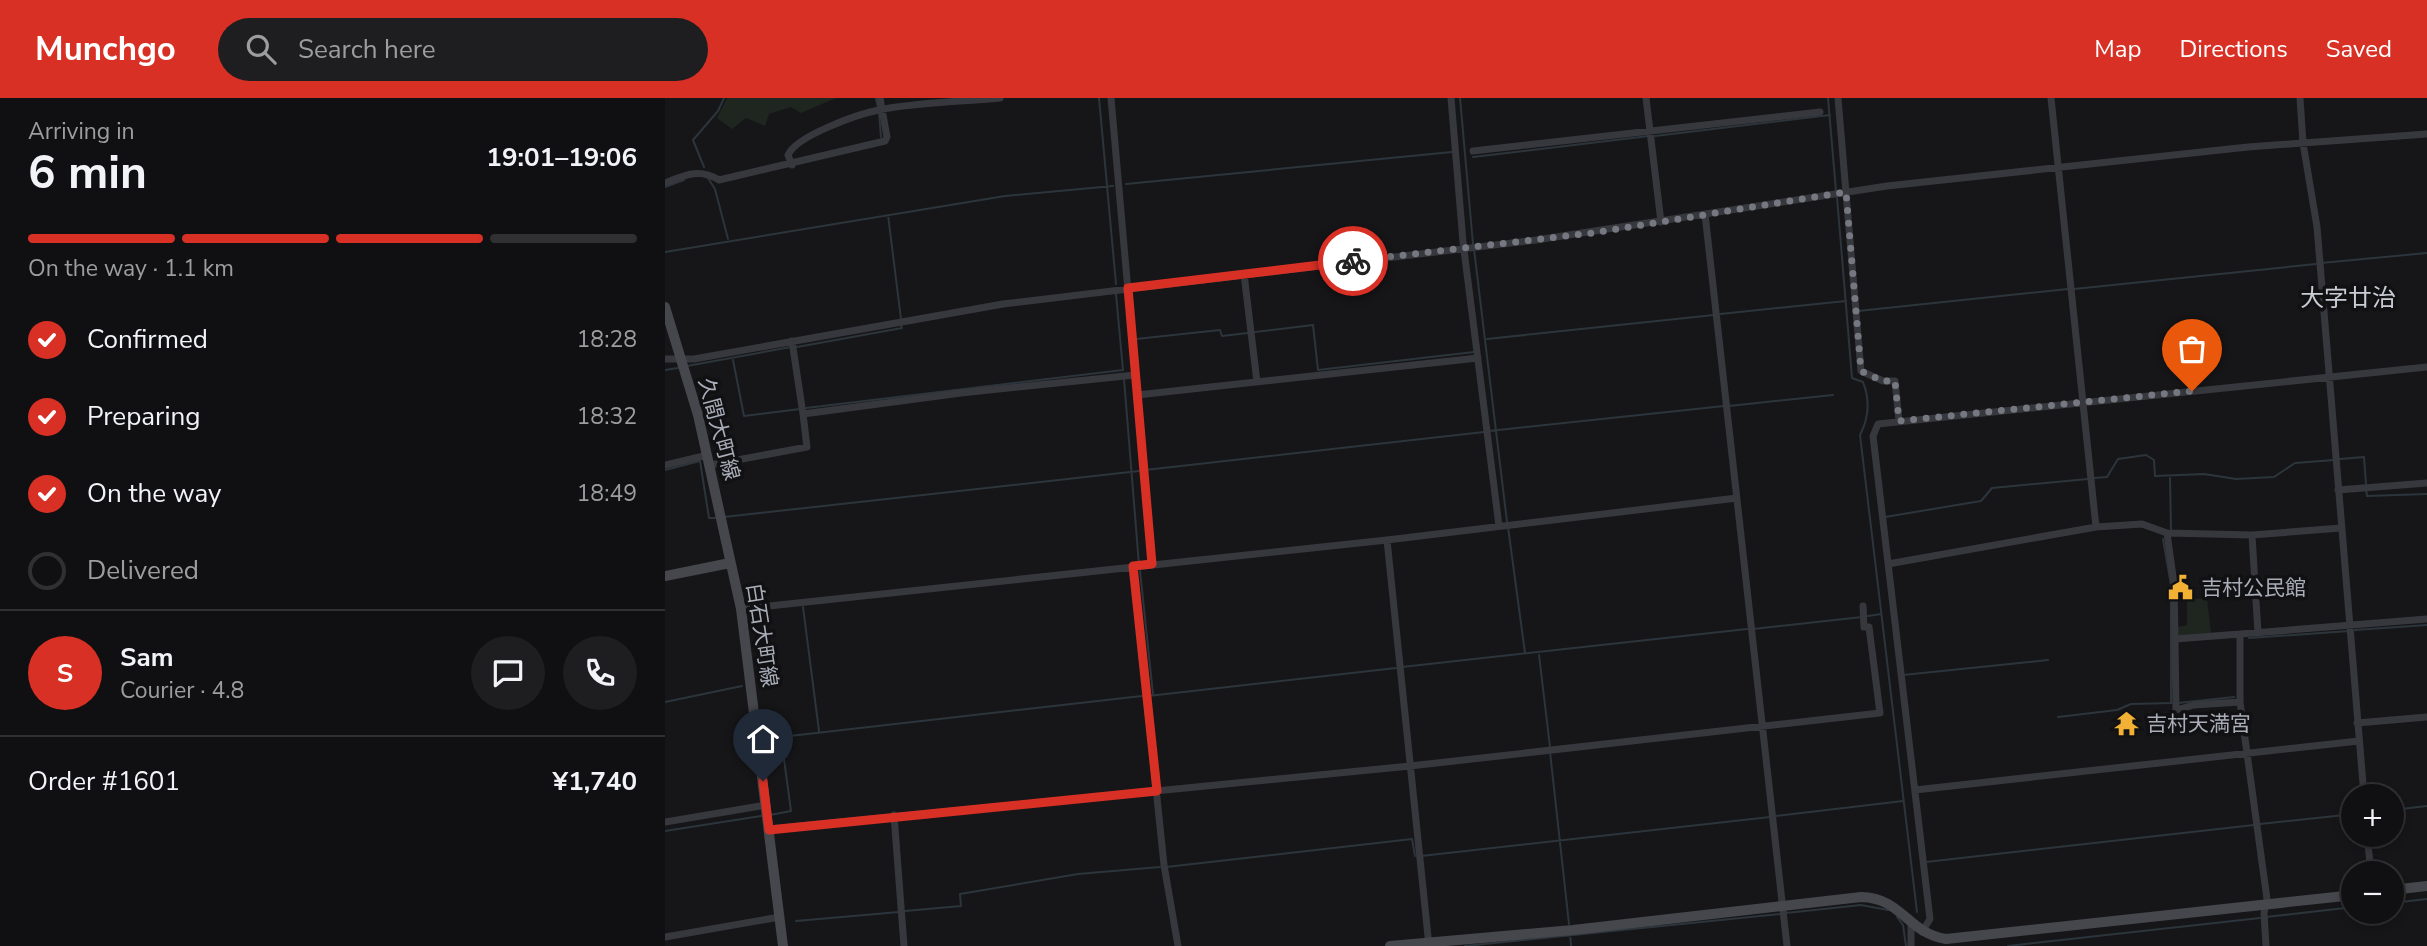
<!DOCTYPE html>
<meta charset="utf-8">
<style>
body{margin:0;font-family:"Nunito Sans","Noto Sans JP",sans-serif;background:#1e1e20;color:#f1f3f6;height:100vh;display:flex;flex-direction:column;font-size:26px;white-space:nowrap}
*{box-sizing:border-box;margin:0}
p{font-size:23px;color:#9c9d9f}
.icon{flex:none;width:38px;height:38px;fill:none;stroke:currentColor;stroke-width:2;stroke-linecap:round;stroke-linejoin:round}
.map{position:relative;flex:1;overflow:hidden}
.side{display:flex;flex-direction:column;background:#101012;width:665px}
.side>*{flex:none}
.buttons{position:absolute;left:1676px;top:686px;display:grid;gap:14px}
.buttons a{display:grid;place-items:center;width:63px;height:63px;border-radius:50%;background:#101012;box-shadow:0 4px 10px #0003,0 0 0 2px #303032;font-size:35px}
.pin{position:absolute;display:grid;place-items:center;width:60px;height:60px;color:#fff;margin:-72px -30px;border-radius:50% 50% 50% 0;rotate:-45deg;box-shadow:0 0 7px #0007}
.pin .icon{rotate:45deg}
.courier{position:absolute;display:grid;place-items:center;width:70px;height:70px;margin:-35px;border:5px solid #d93025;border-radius:50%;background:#fff;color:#222;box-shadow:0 2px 9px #0007}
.head em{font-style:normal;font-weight:700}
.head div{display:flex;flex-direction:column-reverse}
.head{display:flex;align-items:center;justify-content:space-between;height:119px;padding:0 28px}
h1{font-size:46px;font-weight:700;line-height:52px}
.bar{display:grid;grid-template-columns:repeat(4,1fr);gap:10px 7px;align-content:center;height:84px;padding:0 28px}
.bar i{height:9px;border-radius:5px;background:#303032}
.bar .active{background:#d93025}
.bar p{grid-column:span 4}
.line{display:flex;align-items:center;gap:18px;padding:0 28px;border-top:2px solid #303032}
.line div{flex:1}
.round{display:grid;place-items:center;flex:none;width:74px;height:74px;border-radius:37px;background:#1e1e20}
ol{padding:0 28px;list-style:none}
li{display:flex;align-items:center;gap:21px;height:77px}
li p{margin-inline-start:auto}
li .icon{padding:7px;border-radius:50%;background:#d93025;color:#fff;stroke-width:4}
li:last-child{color:#9c9d9f}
li i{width:38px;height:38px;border:4px solid #303032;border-radius:50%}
header{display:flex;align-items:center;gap:42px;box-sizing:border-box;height:98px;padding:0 35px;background:#d93025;color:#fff}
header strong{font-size:33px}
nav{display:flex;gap:38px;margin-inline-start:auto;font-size:24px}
.search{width:490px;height:63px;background:#1e1e20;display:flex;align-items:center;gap:18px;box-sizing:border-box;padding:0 24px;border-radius:38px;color:#9c9d9f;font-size:26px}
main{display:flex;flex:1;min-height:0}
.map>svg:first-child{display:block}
.green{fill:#1e261f}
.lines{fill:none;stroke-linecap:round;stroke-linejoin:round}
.stream{stroke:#2c353c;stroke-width:2}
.street{stroke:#37383d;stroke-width:7}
.secondary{stroke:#45474d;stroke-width:10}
.done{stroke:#757880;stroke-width:7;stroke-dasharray:0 12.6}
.route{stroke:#d93025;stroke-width:9}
.labels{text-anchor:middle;stroke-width:7;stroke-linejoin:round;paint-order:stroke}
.street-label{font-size:21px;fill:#a8adb8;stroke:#111113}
.poi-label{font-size:21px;fill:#a8adb8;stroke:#111113;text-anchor:start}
.quarter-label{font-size:24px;fill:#c9ccd4;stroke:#111113}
</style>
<header>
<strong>Munchgo</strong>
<div class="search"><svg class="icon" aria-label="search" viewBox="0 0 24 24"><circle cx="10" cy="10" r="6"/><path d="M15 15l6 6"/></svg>Search here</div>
<nav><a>Map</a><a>Directions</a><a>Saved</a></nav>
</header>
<main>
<section class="side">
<div class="head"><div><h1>6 min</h1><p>Arriving in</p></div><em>19:01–19:06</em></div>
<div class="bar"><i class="active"></i><i class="active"></i><i class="active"></i><i></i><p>On the way · 1.1 km</p></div>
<ol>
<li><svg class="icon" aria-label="check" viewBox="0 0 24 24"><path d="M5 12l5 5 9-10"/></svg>Confirmed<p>18:28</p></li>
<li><svg class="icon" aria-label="check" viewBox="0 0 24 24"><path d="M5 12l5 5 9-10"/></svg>Preparing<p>18:32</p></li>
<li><svg class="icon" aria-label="check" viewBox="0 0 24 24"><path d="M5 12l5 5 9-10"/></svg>On the way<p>18:49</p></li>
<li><i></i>Delivered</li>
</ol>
<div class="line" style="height:126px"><b class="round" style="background:#d93025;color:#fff">S</b><div><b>Sam</b><p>Courier · 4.8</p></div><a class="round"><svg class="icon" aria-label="chat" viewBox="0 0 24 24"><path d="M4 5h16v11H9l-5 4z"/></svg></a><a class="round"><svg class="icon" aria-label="phone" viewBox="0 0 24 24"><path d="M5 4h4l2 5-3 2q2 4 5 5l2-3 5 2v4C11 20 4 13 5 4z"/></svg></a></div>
<div class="line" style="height:91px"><div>Order #1601</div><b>¥1,740</b></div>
</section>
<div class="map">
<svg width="1762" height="848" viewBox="0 0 1762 848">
<rect width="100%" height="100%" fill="#161618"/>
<path class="green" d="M 62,0 L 171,0 L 136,15 L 126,9 L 104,16 L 100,28 L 81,20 L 67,31 L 52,20 Z
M 1542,500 L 1546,535 L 1512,538 L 1513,529 L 1522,527 L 1522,502 Z"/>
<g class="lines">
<path class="stream" d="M 211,0 L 213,10
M 434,0 L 451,186
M 795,0 L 808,146
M 1163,0 L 1171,93
M 214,15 L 216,39
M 990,38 L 1165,17
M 808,59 L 984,38
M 39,69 L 28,42 L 53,13 L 59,0
M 43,80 L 50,91 L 63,141
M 461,86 L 787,54
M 0,89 L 19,82
M 1172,99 L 1187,280 L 1198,284 C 1205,302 1204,320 1195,337 L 1252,814
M 223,117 L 236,221
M 809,151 L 842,424
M 0,154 L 340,98 L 448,88
M 1656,165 L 1762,155
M 1409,191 L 1651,166
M 451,196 L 458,272
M 1193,213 L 1403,191
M 1055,216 L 1181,203
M 590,234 L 648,227 L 653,272 L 809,254
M 471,241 L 555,232 L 557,238 L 583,235
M 822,241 L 1049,217
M 132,249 L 237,230 L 236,227
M 68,262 L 79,318 L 135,311
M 22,268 L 126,249
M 0,272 L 13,270
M 459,281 L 474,467
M 1064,308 L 1168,297
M 141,310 L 458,272
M 824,333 L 1059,308
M 1675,361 L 1699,359 L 1701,386
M 0,372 L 35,363 L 44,420 L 50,420
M 480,372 L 819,334
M 1429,380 L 1442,379 L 1453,361 L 1481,357 L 1489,362 L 1490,378 L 1539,376 L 1571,381 L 1609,379 L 1630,365 L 1669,362
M 1505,380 L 1506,431
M 1701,391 L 1702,398 L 1762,396
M 59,419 L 474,373
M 1220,419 L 1316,403 L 1327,390 L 1423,381
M 843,429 L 860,555
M 1498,441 L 1506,487 L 1506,604
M 475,473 L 488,596
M 138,509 L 154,633
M 1203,518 L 1216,516
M 1088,531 L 1197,519
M 1690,532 L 1762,527
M 1584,540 L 1684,533
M 874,557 L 885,649
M 737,569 L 1082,531
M 1238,577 L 1383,562
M 483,598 L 731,570
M 0,604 L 77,588
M 1513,605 L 1569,599
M 1393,619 L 1452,612 L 1466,606 L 1507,605
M 885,654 L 904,826
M 1727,712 L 1762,708
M 105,717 L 126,713 L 116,639 L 477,598
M 1111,718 L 1238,703
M 1595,726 L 1689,716
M 0,733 L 96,718
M 756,758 L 1105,719
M 1261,764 L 1589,727
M 501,769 L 747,741 L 750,758
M 1727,805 L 1762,801
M 240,813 L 296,808 L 295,796 L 413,776 L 495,769
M 1121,815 L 1196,807 L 1223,812
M 1232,819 L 1238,827 L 1241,848
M 1601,819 L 1689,809
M 131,823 L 234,814
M 905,835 L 906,848
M 800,848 L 1115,816
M 1343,848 L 1595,820"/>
<path class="street" d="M 446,0 L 487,466
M 786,0 L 798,144 L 834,428
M 981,0 L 996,124
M 1173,0 L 1196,273 L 1218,283 L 1230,283 L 1234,323
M 1386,0 L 1431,429
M 1635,0 L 1638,45 L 1652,129 L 1699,698
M 808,53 L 1155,14
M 127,67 L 123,57 C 131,38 193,16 214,12 C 253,4 295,4 335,0
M 0,85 C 20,77 34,70 54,82 L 220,43 L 222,39 L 215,0
M 1040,116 L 1122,848
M 579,176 L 592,284
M 127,243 L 138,316
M 0,261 L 29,261 L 338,206 L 871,142 L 1222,88 L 1583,49 L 1762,36
M 472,297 L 813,260
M 0,367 L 43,357
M 45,367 L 142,349 L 138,316 L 296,295 L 470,277
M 1673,392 L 1762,385
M 1502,435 L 1509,486 L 1510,541 L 1575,536
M 1587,437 L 1593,535
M 722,442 L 764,848
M 1223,466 L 1431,429 L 1477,426 L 1502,435 L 1587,437 L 1676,430
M 468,468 L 499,767 L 513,848
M 76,511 L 722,442 L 1072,400
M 1510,541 L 1511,612 L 1529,607 L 1575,604
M 1692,625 L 1762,619
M 1250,692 L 1694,643
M 229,717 L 239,848
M 0,724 L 101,707
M 104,731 L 745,668 L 1215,615 L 1204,529 L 1199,529 L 1198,508
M 1702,737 L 1706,775
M 1257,834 L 1265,821 L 1208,338 L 1213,326 L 1762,269
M 0,839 L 115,819
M 1246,848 L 1246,826
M 1601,848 L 1599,815 L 1602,801 L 1575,604 L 1575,536 L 1762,521"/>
<path class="secondary" d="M 0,209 L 33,317 L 76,511 L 118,848
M 0,478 L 65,465
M 1727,792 L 1762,788
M 725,848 L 908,832 L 1196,799 C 1238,800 1242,835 1281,841 L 1689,797"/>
</g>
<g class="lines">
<path class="done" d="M 688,163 L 927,135 L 1181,94 L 1196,273 L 1218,283 L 1230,283 L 1234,323 L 1527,293"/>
<path class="route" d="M 98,683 L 104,732 L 492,693 L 468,468 L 487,466 L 463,190 L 688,163"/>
</g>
<defs>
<symbol id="civic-bare" viewBox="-9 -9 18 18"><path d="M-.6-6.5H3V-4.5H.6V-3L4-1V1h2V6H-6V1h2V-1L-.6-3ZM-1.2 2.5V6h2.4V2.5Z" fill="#f2b134" stroke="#111113" stroke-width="2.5" paint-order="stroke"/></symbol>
<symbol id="temple-bare" viewBox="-9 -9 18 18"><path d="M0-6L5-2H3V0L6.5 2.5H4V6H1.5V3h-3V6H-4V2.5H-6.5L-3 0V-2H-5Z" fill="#f2b134" stroke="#111113" stroke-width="2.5" paint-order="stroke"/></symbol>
</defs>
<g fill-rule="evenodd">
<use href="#civic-bare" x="1498" y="472" width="35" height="35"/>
<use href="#temple-bare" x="1444" y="608" width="35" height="35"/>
</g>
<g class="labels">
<g class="street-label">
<text transform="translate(54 331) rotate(75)" y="7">久間大町線</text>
<text transform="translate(97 537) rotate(81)" y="7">白石大町線</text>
</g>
<g class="poi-label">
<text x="1536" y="497">吉村公民館</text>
<text x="1481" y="633">吉村天満宮</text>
</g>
<g class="quarter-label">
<text x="1683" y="208">大字廿治</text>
</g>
</g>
</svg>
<div class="buttons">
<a>+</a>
<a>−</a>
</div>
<div class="pin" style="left:1527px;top:293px;background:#ea580c"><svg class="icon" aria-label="bag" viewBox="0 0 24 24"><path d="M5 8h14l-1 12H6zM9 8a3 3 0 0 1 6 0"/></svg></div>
<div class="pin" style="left:98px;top:683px;background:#1f2937"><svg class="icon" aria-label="home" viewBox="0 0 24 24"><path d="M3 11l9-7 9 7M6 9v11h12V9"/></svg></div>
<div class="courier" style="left:688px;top:163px"><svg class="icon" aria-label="bike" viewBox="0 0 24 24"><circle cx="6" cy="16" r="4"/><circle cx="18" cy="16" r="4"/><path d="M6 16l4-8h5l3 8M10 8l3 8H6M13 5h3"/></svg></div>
</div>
</main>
